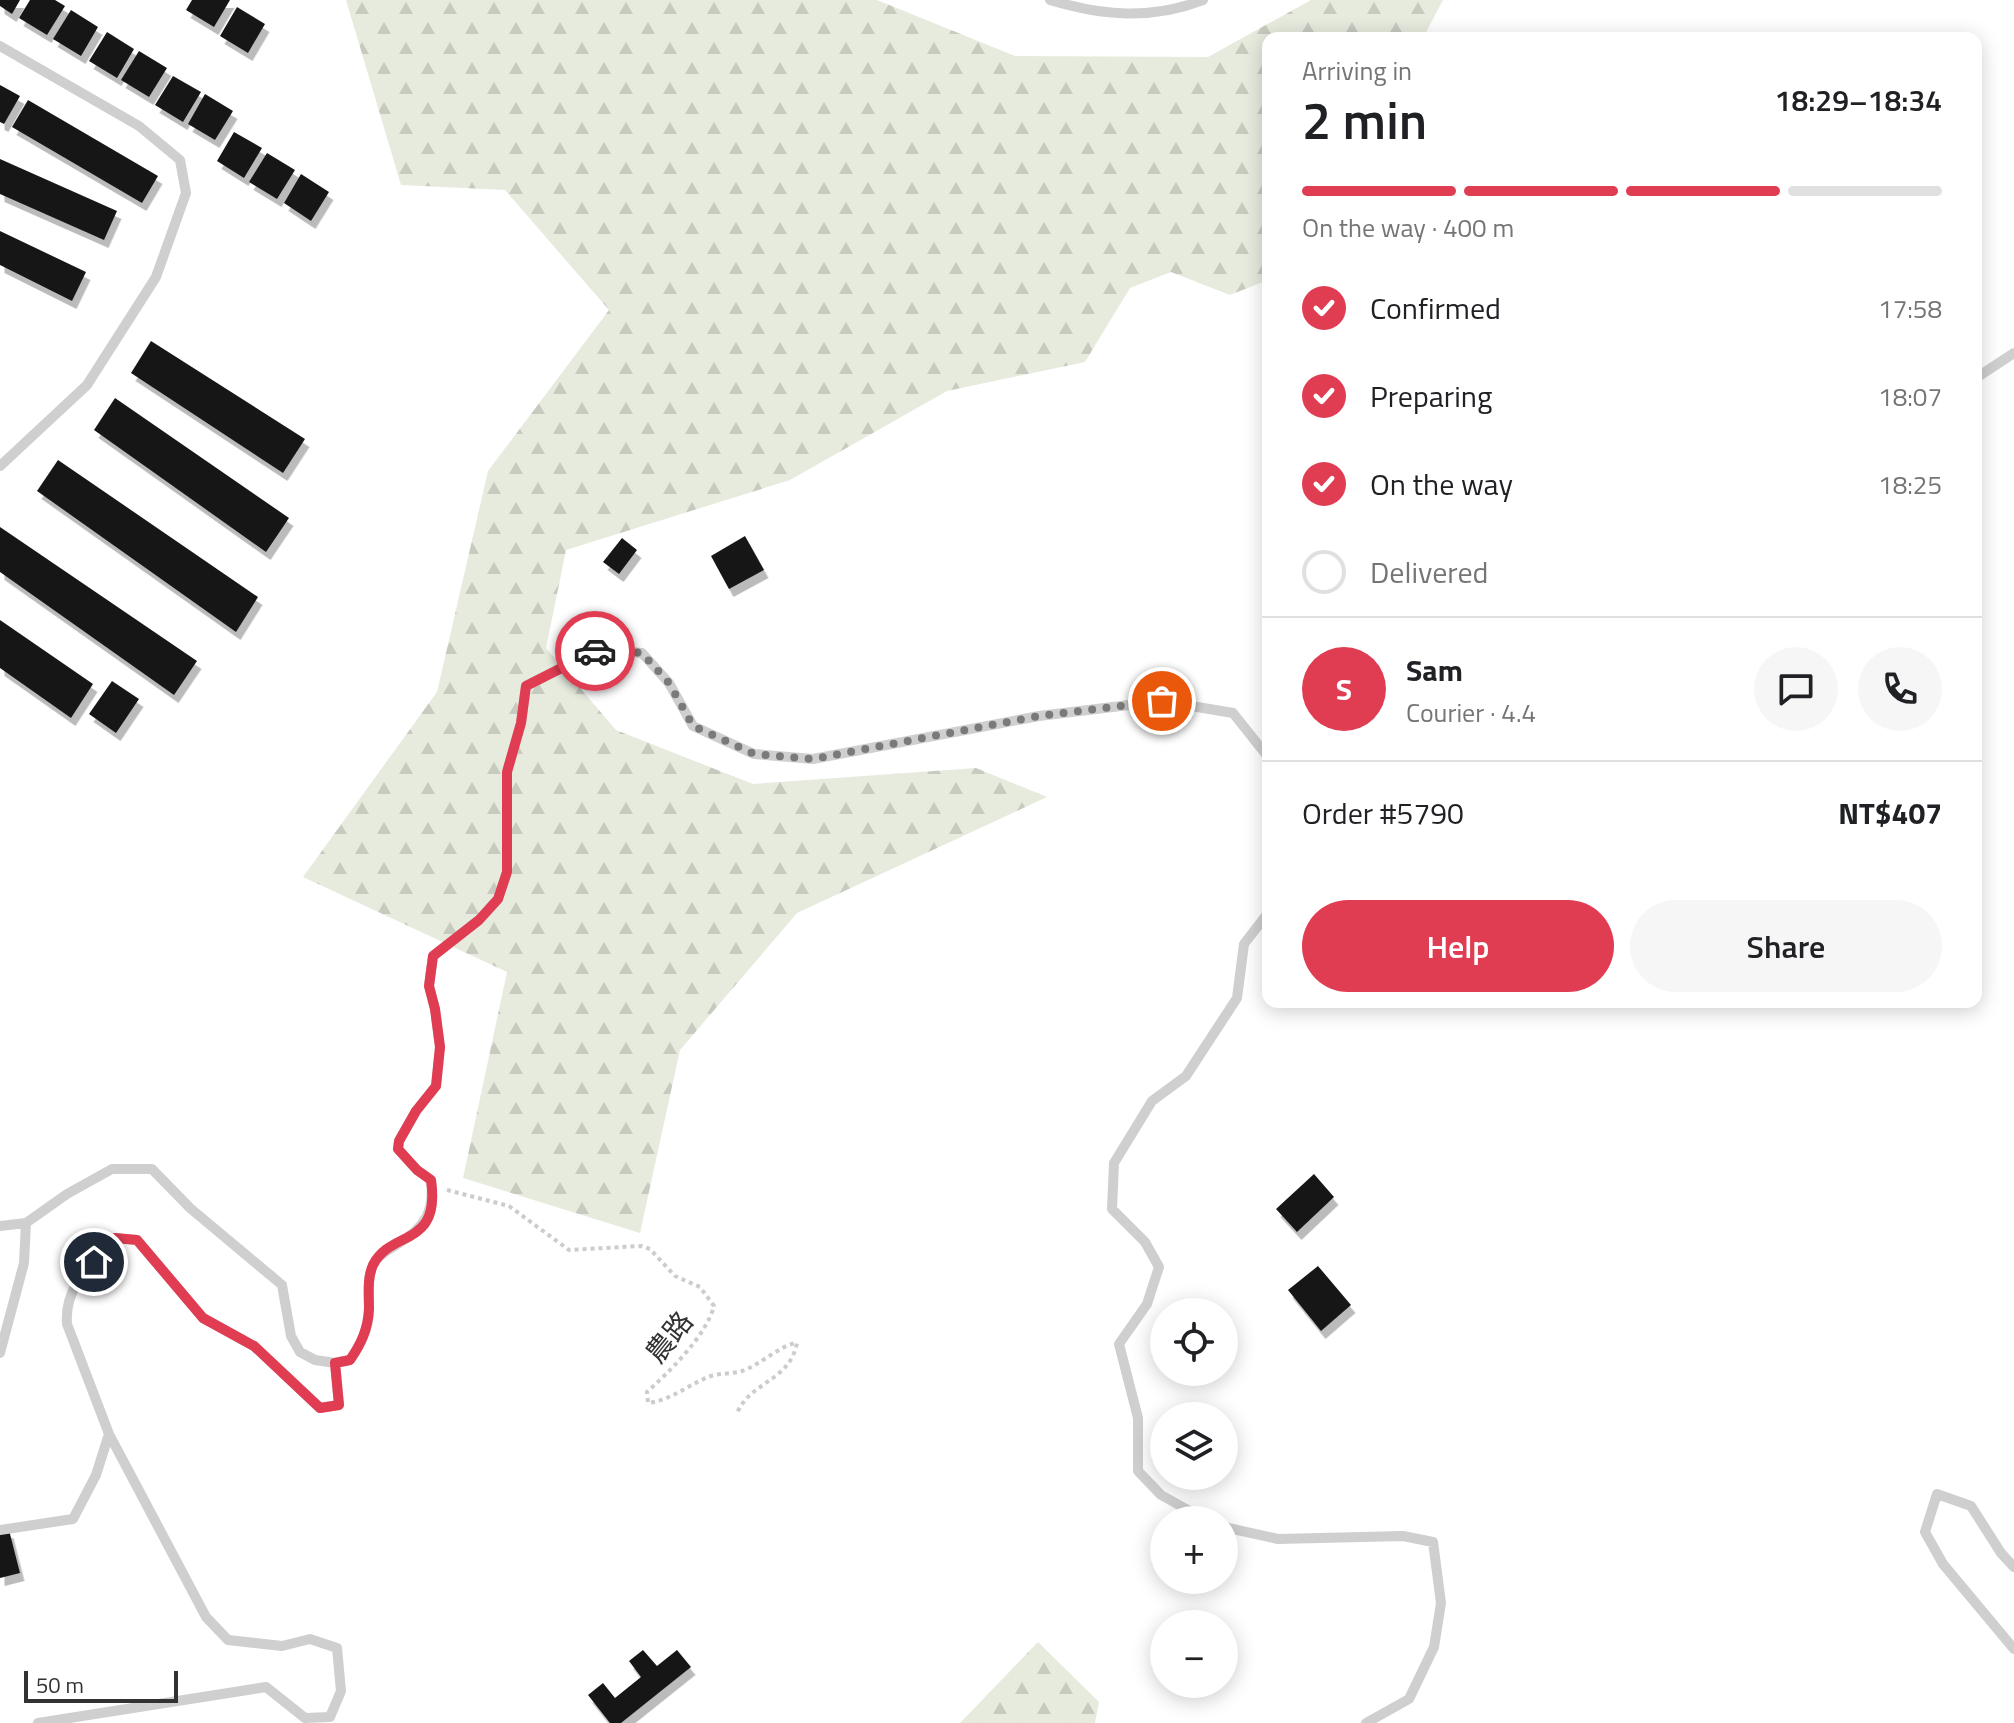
<!DOCTYPE html>
<meta charset="utf-8">
<style>
body{margin:0;font-family:"Titillium Web","Noto Sans TC",sans-serif;background:#f6f6f6;color:#202124;height:100vh;display:flex;flex-direction:column;font-size:30px;white-space:nowrap}
*{box-sizing:border-box;margin:0}
p{font-size:26px;color:#757577}
.icon{flex:none;width:44px;height:44px;fill:none;stroke:currentColor;stroke-width:2;stroke-linecap:round;stroke-linejoin:round}
.map{position:relative;flex:1;overflow:hidden}
.drawer{position:absolute;left:1262px;top:32px;width:720px;height:976px;display:flex;flex-direction:column;background:#fff;border-radius:16px;box-shadow:0 4px 20px #0003}
.drawer>*{flex:none}
.fabs{position:absolute;left:1150px;top:1298px;display:grid;gap:16px}
.fabs a{display:grid;place-items:center;width:88px;height:88px;border-radius:50%;background:#fff;box-shadow:0 4px 20px #0003;font-size:40px}
.scale{position:absolute;left:24px;bottom:20px;width:154px;box-sizing:border-box;padding-left:8px;border:4px solid #323232;border-top:0;font-size:22px;line-height:28px;white-space:nowrap;color:#323232;-webkit-text-stroke:6px #fff;paint-order:stroke}
.pin{position:absolute;display:grid;place-items:center;width:68px;height:68px;color:#fff;margin:-34px;border:4px solid #fff;border-radius:50%;box-shadow:0 2px 8px #0007}
.courier{position:absolute;display:grid;place-items:center;width:80px;height:80px;margin:-40px;border:6px solid #e03d53;border-radius:50%;background:#fff;color:#222;box-shadow:0 2px 10px #0007}
.headline em{font-style:normal;font-weight:600}
.headline div{display:flex;flex-direction:column-reverse}
.headline{display:flex;align-items:center;justify-content:space-between;height:136px;padding:0 40px}
h1{font-size:52px;font-weight:600;line-height:60px}
.bar{display:grid;grid-template-columns:repeat(4,1fr);gap:12px 8px;align-content:center;height:96px;padding:0 40px}
.bar i{height:10px;border-radius:6px;background:#e0e0e0}
.bar .active{background:#e03d53}
.bar p{grid-column:span 4}
.line{display:flex;align-items:center;gap:20px;padding:0 40px;border-top:2px solid #e0e0e0}
.line div{flex:1}
.round{display:grid;place-items:center;flex:none;width:84px;height:84px;border-radius:42px;background:#f6f6f6}
ol{padding:0 40px;list-style:none}
li{display:flex;align-items:center;gap:24px;height:88px}
li p{margin-inline-start:auto}
li .icon{padding:8px;border-radius:50%;background:#e03d53;color:#fff;stroke-width:4}
li:last-child{color:#757577}
li i{width:44px;height:44px;border:4px solid #e0e0e0;border-radius:50%}
.primary-button{display:flex;gap:16px;margin-top:auto;padding:16px 40px}
.primary-button a{flex:1;height:92px;border-radius:48px;background:#e03d53;color:#fff;font-size:32px;font-weight:600;line-height:92px;text-align:center}
.primary-button a+a{background:#f6f6f6;color:#202124}
.map>svg:first-child{display:block}
.forest{fill:url(#forest-firs)}
.building{fill:#191919;filter:url(#shadow)}
.lines{fill:none;stroke-linecap:round;stroke-linejoin:round}
.path{stroke:#ccc;stroke-width:4;stroke-dasharray:4 4;stroke-linecap:butt}
.service{stroke:#cfcfcf;stroke-width:10}
.done{stroke:#7a7a7a;stroke-width:8;stroke-dasharray:0 14.4}
.route{stroke:#e03d53;stroke-width:10}
.labels{text-anchor:middle;stroke-width:8;stroke-linejoin:round;paint-order:stroke}
.street-label{font-size:28px;fill:#323232;stroke:#fff}
</style>
<div class="map">
<svg width="2014" height="1723" viewBox="0 0 2014 1723">
<defs>
<pattern id="forest-firs" width="22" height="20" patternUnits="userSpaceOnUse" patternTransform="scale(2)"><rect width="22" height="20" fill="#e6ebde"/><path d="M5 1l3.5 6h-7zM16 11l3.5 6h-7z" fill="#c6cabf"/></pattern>
<filter id="shadow"><feDropShadow dx="4.5" dy="8" stdDeviation="0" flood-color="#0004"/></filter>
</defs>
<rect width="100%" height="100%" fill="#fff"/>
<path class="forest" d="M 346,0 L 877,0 L 1015,56 L 1208,57 L 1311,0 L 1443,0 L 1423,38 L 1268,38 L 1268,280 L 1230,295 L 1171,272 L 1130,288 L 1085,362 L 947,391 L 790,480 L 566,550 L 546,648 L 616,730 L 753,784 L 976,768 L 1047,797 L 797,913 L 680,1050 L 640,1233 L 463,1178 L 507,972 L 303,877 L 437,692 L 488,471 L 609,310 L 505,190 L 401,185 Z
M 1038,1642 L 1099,1702 L 1095,1723 L 960,1723 Z"/>
<path class="building" d="M 0,0 L 20,0 L 12,14 L 0,6 Z
M 30,0 L 55,0 L 65,6 L 47,35 L 19,18 Z
M 192,0 L 230,0 L 214,27 L 186,10 Z
M 237,7 L 265,24 L 248,53 L 220,36 Z
M 71,10 L 98,27 L 81,56 L 53,39 Z
M 107,32 L 134,49 L 117,78 L 89,61 Z
M 139,51 L 167,68 L 149,97 L 121,80 Z
M 173,76 L 201,92 L 183,122 L 155,105 Z
M 0,85 L 20,96 L 4,124 L 0,122 Z
M 205,94 L 233,111 L 215,140 L 188,124 Z
M 28,100 L 158,176 L 142,203 L 12,127 Z
M 234,132 L 262,148 L 244,178 L 217,161 Z
M 267,153 L 295,170 L 277,199 L 249,182 Z
M 0,159 L 117,211 L 104,240 L 0,194 Z
M 301,174 L 329,192 L 311,221 L 284,203 Z
M 0,231 L 86,272 L 72,301 L 0,265 Z
M 151,341 L 305,439 L 283,473 L 131,373 Z
M 115,398 L 289,518 L 266,552 L 94,430 Z
M 58,460 L 258,597 L 236,632 L 37,491 Z
M 0,527 L 197,661 L 174,695 L 0,572 Z
M 745,536 L 764,570 L 729,589 L 711,556 Z
M 622,538 L 637,550 L 619,574 L 603,562 Z
M 0,620 L 93,684 L 71,718 L 0,668 Z
M 112,681 L 139,699 L 116,733 L 89,714 Z
M 1314,1174 L 1334,1197 L 1297,1232 L 1276,1209 Z
M 1318,1266 L 1351,1305 L 1321,1331 L 1288,1290 Z
M 9,1530 L 20,1573 L 0,1578 L 0,1532 Z
M 643,1650 L 657,1666 L 677,1650 L 691,1667 L 621,1723 L 610,1723 L 588,1695 L 603,1683 L 615,1698 L 641,1677 L 629,1661 Z"/>
<g class="lines">
<path class="path" d="M 447,1190 L 509,1206 L 569,1250 L 641,1246 L 650,1249 L 675,1276 L 700,1287 L 714,1306 C 706,1336 670,1371 647,1392 L 648,1403 C 672,1400 689,1384 711,1376 C 721,1373 732,1374 742,1371 C 758,1366 784,1343 797,1343 C 789,1382 751,1381 737,1413"/>
<path class="service" d="M 1050,0 C 1103,16 1151,20 1203,0
M 0,46 L 139,126 L 180,160 L 186,193 L 156,277 L 87,385 L 0,466
M 1976,378 L 2014,353
M 0,1226 L 26,1223 L 67,1194 L 112,1169 L 152,1169 L 190,1208 L 282,1285 L 291,1336 L 300,1352 L 315,1360 L 335,1363 L 350,1360 C 361,1344 369,1329 369,1308 C 369,1295 367,1278 373,1265 C 378,1255 387,1251 396,1245 C 424,1229 435,1212 431,1180 L 417,1170 L 398,1149 L 399,1141 L 416,1111 L 436,1086 L 440,1047 L 435,1009 L 429,986 L 433,956 L 479,920 L 498,899 L 507,872 L 507,772 L 521,723 L 526,686 L 599,649 L 642,653 L 669,683 L 693,726 L 754,754 L 813,759 L 1039,716 L 1162,701 L 1233,713 L 1268,757
M 0,1353 L 24,1263 L 26,1223
M 1206,1520 L 1161,1495 L 1138,1471 L 1138,1418 L 1119,1344 L 1147,1304 L 1159,1267 L 1145,1242 L 1112,1209 L 1114,1163 L 1152,1101 L 1186,1076 L 1237,998 L 1244,944 L 1268,913
M 1224,1527 L 1278,1539 L 1403,1536 L 1433,1542 L 1441,1603 L 1434,1647 L 1409,1699 L 1366,1723
M 0,1530 L 73,1519 L 96,1475 L 109,1434
M 2014,1567 L 2001,1553 L 1971,1506 L 1937,1494 L 1925,1532 L 1943,1564 L 2014,1649
M 38,1723 L 266,1687 L 305,1718 L 330,1717 L 341,1691 L 337,1648 L 310,1639 L 282,1646 L 228,1640 L 206,1617 L 109,1434 L 67,1324 C 64,1286 91,1265 115,1238 L 137,1240 L 203,1318 L 254,1346 L 320,1408 L 339,1405 L 335,1363"/>
</g>
<g class="lines">
<path class="done" d="M 595,651 L 599,649 L 642,653 L 669,683 L 693,726 L 754,754 L 813,759 L 1039,716 L 1162,701"/>
<path class="route" d="M 94,1262 L 115,1238 L 137,1240 L 203,1318 L 254,1346 L 320,1408 L 339,1405 L 335,1363 L 350,1360 C 361,1344 368,1329 369,1309 C 369,1295 367,1278 373,1265 C 391,1229 441,1248 431,1180 L 417,1170 L 398,1149 L 399,1141 L 416,1111 L 436,1086 L 440,1047 L 435,1009 L 429,986 L 433,956 L 479,920 L 498,899 L 507,872 L 507,772 L 521,723 L 526,686 L 595,651"/>
</g>
<g class="labels">
<g class="street-label">
<text transform="translate(669 1337) rotate(-51)" y="10">農路</text>
</g>
</g>
</svg>
<div class="fabs">
<a><svg class="icon" aria-label="locate" viewBox="0 0 24 24"><circle cx="12" cy="12" r="6"/><path d="M12 2v4M12 18v4M2 12h4M18 12h4"/></svg></a>
<a><svg class="icon" aria-label="layers" viewBox="0 0 24 24"><path d="M12 4l9 5-9 5-9-5zM3 14l9 5 9-5"/></svg></a>
<a>+</a>
<a>−</a>
</div>
<div class="scale">50 m</div>
<div class="pin" style="left:1162px;top:701px;background:#ea580c"><svg class="icon" aria-label="bag" viewBox="0 0 24 24"><path d="M5 8h14l-1 12H6zM9 8a3 3 0 0 1 6 0"/></svg></div>
<div class="pin" style="left:94px;top:1262px;background:#1f2937"><svg class="icon" aria-label="home" viewBox="0 0 24 24"><path d="M3 11l9-7 9 7M6 9v11h12V9"/></svg></div>
<div class="courier" style="left:595px;top:651px"><svg class="icon" aria-label="car" viewBox="0 0 24 24"><path d="M5 17H2v-5l4-1 3-4h7l3 4 3 1v5h-3M9 17h6M6 11h13"/><circle cx="7" cy="17" r="2"/><circle cx="17" cy="17" r="2"/></svg></div>
<section class="drawer">
<div class="headline"><div><h1>2 min</h1><p>Arriving in</p></div><em>18:29–18:34</em></div>
<div class="bar"><i class="active"></i><i class="active"></i><i class="active"></i><i></i><p>On the way · 400 m</p></div>
<ol>
<li><svg class="icon" aria-label="check" viewBox="0 0 24 24"><path d="M5 12l5 5 9-10"/></svg>Confirmed<p>17:58</p></li>
<li><svg class="icon" aria-label="check" viewBox="0 0 24 24"><path d="M5 12l5 5 9-10"/></svg>Preparing<p>18:07</p></li>
<li><svg class="icon" aria-label="check" viewBox="0 0 24 24"><path d="M5 12l5 5 9-10"/></svg>On the way<p>18:25</p></li>
<li><i></i>Delivered</li>
</ol>
<div class="line" style="height:144px"><b class="round" style="background:#e03d53;color:#fff">S</b><div><b>Sam</b><p>Courier · 4.4</p></div><a class="round"><svg class="icon" aria-label="chat" viewBox="0 0 24 24"><path d="M4 5h16v11H9l-5 4z"/></svg></a><a class="round"><svg class="icon" aria-label="phone" viewBox="0 0 24 24"><path d="M5 4h4l2 5-3 2q2 4 5 5l2-3 5 2v4C11 20 4 13 5 4z"/></svg></a></div>
<div class="line" style="height:104px"><div>Order #5790</div><b>NT$407</b></div>
<div class="primary-button"><a>Help</a><a>Share</a></div>
</section>
</div>
